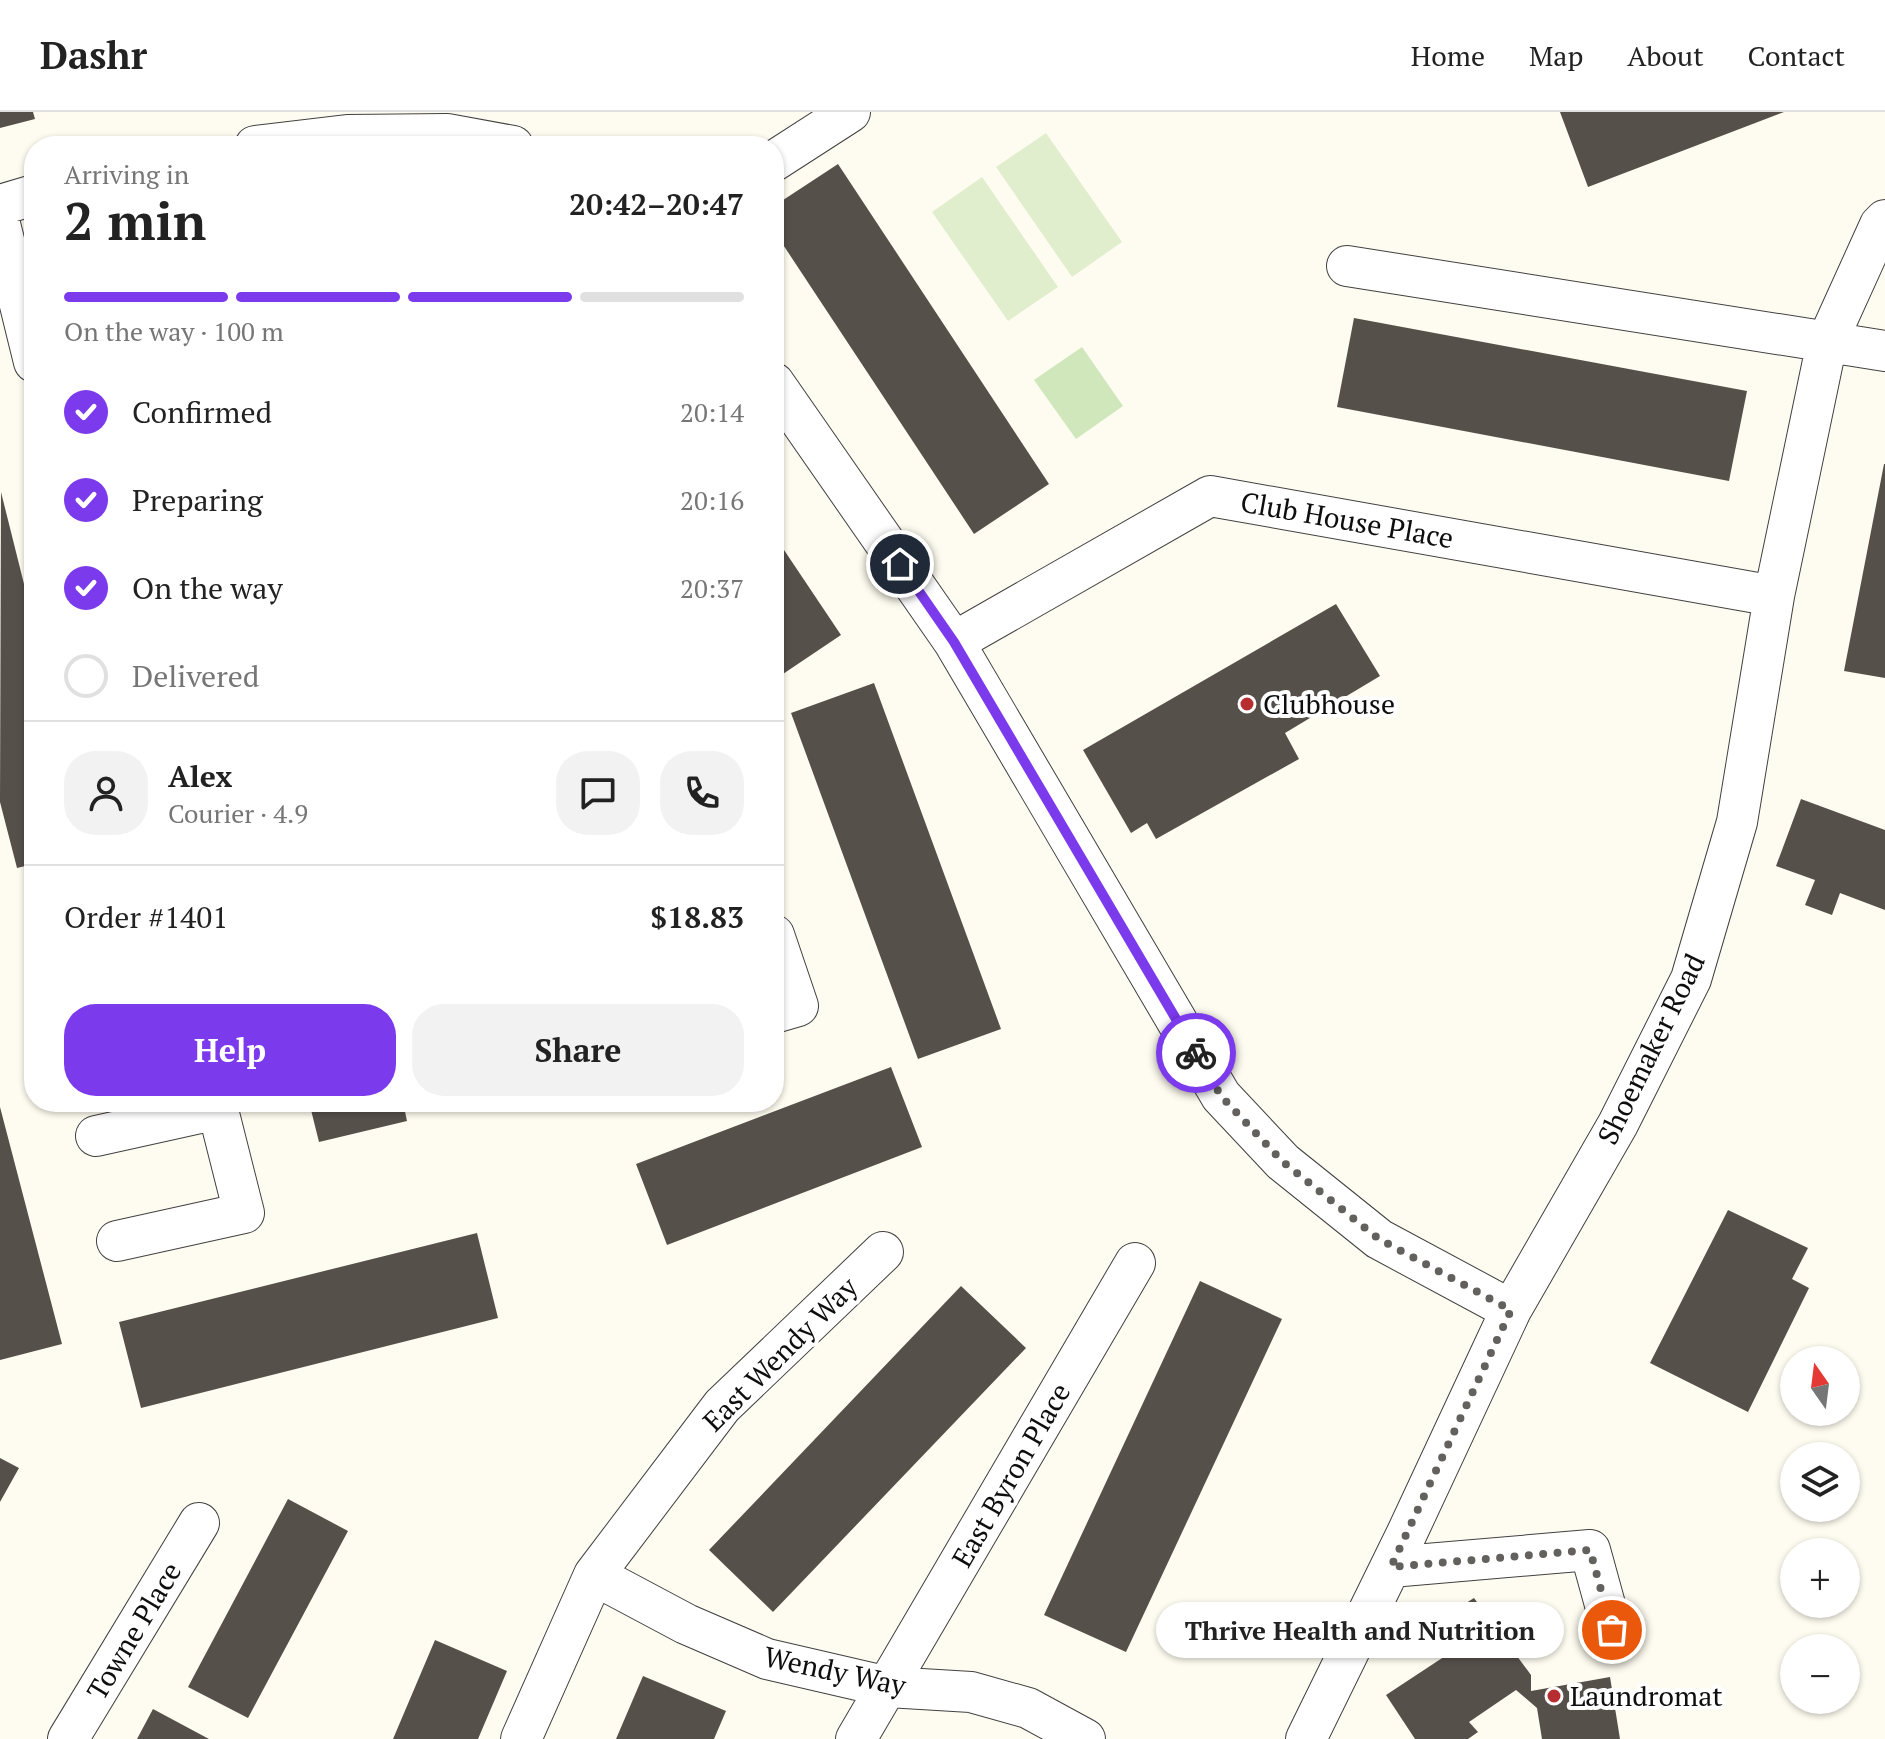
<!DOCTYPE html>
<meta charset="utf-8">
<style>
body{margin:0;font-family:"PT Serif",serif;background:#f2f2f2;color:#222;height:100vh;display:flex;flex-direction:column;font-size:30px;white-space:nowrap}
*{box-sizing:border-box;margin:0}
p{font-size:26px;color:#767676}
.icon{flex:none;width:44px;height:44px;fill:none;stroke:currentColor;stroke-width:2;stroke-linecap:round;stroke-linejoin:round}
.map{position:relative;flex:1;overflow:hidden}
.sheet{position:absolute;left:24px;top:24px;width:760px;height:976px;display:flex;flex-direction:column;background:#fff;border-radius:32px;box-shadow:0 2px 6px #0004}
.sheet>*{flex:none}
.needle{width:52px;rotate:346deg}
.tools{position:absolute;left:1780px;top:1234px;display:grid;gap:16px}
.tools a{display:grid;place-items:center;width:80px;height:80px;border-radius:50%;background:#fff;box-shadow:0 2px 6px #0004;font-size:40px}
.pin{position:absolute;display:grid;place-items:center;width:68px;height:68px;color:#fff;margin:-34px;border:4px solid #fff;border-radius:50%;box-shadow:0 2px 8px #0007}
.courier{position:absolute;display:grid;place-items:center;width:80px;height:80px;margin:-40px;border:6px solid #7c3aed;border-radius:50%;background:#fff;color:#222;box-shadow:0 2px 10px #0007}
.bubble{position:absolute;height:56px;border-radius:28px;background:#fff;box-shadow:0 2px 6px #0004;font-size:26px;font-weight:800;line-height:56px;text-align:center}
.head em{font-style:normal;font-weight:800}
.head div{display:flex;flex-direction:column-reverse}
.head{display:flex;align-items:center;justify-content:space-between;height:136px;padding:0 40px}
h1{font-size:52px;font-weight:800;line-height:60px}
.bar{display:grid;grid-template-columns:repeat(4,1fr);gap:12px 8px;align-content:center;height:96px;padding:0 40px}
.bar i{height:10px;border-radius:6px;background:#e0e0e0}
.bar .active{background:#7c3aed}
.bar p{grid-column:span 4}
.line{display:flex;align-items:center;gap:20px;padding:0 40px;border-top:2px solid #e0e0e0}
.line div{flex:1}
.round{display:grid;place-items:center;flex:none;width:84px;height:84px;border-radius:32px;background:#f2f2f2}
ol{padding:0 40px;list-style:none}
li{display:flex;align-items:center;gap:24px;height:88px}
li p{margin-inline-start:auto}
li .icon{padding:8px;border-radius:50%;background:#7c3aed;color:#fff;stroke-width:4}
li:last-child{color:#767676}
li i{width:44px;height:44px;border:4px solid #e0e0e0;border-radius:50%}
.primary-button{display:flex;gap:16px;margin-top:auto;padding:16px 40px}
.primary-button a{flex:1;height:92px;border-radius:32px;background:#7c3aed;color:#fff;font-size:32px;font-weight:800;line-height:92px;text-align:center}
.primary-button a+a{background:#f2f2f2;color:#222}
header{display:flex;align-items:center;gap:48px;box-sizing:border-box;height:112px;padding:0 40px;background:#fff;border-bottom:2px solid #e0e0e0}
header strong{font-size:38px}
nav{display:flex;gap:44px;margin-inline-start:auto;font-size:28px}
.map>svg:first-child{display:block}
.green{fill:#d0e7bc}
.pitch{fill:#e1eecd}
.building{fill:#56504b}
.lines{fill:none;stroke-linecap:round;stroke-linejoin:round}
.minor-casing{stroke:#414141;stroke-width:42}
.minor{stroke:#fff;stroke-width:40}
.done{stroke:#62615d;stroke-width:8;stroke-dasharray:0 14.4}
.route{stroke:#7c3aed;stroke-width:10}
.poi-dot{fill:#b62e2f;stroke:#fff;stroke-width:3}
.labels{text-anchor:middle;stroke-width:8;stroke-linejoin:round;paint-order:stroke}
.street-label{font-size:28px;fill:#0e0e0e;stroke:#fff}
.poi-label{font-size:28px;fill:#0e0e0e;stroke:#fff;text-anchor:start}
</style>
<header>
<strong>Dashr</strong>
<nav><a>Home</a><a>Map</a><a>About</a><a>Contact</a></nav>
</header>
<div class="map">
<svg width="1885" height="1627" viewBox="0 0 1885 1627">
<rect width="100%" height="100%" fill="#fefcf0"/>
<path class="green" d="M 1082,235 L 1123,294 L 1076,327 L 1034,268 Z"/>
<path class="pitch" d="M 1046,21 L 1122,130 L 1072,165 L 996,55 Z
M 982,65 L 1058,175 L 1008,209 L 932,100 Z"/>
<path class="building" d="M 0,0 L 33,0 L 35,7 L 0,16 Z
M 1560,0 L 1784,0 L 1588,75 Z
M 838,52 L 1049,372 L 974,422 L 774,119 L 774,94 Z
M 1354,206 L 1747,279 L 1729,369 L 1337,295 Z
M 1884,352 L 1885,352 L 1885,566 L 1844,559 Z
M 1,380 L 34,512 L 34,752 L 17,756 L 0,690 Z
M 774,423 L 841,523 L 774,568 Z
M 1336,492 L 1380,564 L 1285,621 L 1299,647 L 1156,727 L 1147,711 L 1131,721 L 1083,638 Z
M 874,571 L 1001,917 L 918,947 L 791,601 Z
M 1801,687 L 1885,718 L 1885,798 L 1840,781 L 1832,803 L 1805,793 L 1815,768 L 1776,754 Z
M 891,955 L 922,1035 L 667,1133 L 636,1052 Z
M 309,990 L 403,990 L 407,1009 L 319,1030 Z
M 0,995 L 62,1232 L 0,1248 Z
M 1728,1098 L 1808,1136 L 1792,1167 L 1809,1176 L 1748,1300 L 1650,1251 Z
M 477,1121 L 498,1206 L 141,1296 L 119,1210 Z
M 1200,1169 L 1282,1207 L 1126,1540 L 1044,1503 Z
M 961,1174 L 1026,1236 L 773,1500 L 709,1438 Z
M 0,1346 L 19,1356 L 0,1390 Z
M 288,1387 L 348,1419 L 248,1606 L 188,1575 Z
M 1474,1486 L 1531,1563 L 1531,1579 L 1610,1565 L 1620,1627 L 1542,1627 L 1537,1596 L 1516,1578 L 1469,1610 L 1478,1620 L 1468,1627 L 1415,1627 L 1386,1583 L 1468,1529 L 1450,1501 Z
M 435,1528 L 507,1559 L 478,1627 L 393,1627 Z
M 643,1564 L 726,1599 L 714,1627 L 616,1627 Z
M 153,1597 L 209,1627 L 137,1627 Z"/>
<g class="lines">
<defs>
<path id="minor" d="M 255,34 L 347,23 L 447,22 L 513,34
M 774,49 L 850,0
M 0,93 L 34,83
M 0,112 L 34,250
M 1347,154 L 1885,239
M 774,271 L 954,530 L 1221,984 L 1283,1050 L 1379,1127 L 1511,1198
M 954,530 L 1210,384 L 1774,484
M 774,823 L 798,894 L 774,901
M 96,1024 L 218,997
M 117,1129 L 244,1101 L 216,990
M 1391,1455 L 1590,1438 L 1612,1518
M 594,1463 L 686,1512 L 767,1547 L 888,1575 L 971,1580 L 1028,1596 L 1085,1627
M 68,1627 L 199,1411
M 521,1627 L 594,1463 L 722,1294 L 883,1140
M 856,1627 L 1135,1151
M 1306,1627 L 1407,1421 L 1511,1198 L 1618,1012 L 1691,867 L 1737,710 L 1774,484 L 1827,230 L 1880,113 L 1885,108"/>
</defs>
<use href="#minor" class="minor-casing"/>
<use href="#minor" class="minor"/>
</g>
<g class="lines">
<path class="done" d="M 1196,941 L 1221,984 L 1283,1050 L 1379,1127 L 1511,1198 L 1391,1455 L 1590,1438 L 1612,1518"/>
<path class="route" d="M 900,452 L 954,530 L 1196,941"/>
</g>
<g class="poi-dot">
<circle cx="1247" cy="592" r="8"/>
<circle cx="1554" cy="1584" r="8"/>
</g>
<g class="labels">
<g class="street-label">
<text transform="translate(1347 408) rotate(10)" y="10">Club House Place</text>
<text transform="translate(1651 937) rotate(-64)" y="10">Shoemaker Road</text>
<text transform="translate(780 1242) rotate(-45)" y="10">East Wendy Way</text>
<text transform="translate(1011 1363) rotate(-60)" y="10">East Byron Place</text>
<text transform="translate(134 1519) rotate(-59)" y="10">Towne Place</text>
<text transform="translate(835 1559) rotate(12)" y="10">Wendy Way</text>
</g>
<g class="poi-label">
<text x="1263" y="602">Clubhouse</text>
<text x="1570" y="1594">Laundromat</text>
</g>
</g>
</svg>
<div class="tools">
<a><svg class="needle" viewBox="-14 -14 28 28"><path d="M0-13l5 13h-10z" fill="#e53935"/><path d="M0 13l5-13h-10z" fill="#767676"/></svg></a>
<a><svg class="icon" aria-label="layers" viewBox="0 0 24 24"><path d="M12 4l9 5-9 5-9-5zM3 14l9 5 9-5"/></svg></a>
<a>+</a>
<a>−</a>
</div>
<div class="pin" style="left:1612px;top:1518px;background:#ea580c"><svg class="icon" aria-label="bag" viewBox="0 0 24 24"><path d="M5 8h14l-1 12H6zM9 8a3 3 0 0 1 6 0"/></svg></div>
<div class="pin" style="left:900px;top:452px;background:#1f2937"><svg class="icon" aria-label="home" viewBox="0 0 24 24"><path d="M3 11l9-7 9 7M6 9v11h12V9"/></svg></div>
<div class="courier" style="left:1196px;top:941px"><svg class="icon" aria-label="bike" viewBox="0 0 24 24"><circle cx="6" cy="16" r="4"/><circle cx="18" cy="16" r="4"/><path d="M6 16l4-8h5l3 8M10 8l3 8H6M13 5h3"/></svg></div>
<div class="bubble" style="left:1156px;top:1490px;width:408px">Thrive Health and Nutrition</div>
<section class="sheet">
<div class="head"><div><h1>2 min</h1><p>Arriving in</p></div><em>20:42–20:47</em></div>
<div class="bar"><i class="active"></i><i class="active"></i><i class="active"></i><i></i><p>On the way · 100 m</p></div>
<ol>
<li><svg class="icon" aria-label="check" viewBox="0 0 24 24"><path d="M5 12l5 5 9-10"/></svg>Confirmed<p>20:14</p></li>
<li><svg class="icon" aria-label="check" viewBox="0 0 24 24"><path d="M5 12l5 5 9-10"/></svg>Preparing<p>20:16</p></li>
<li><svg class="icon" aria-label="check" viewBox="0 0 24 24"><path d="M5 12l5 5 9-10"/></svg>On the way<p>20:37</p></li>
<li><i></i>Delivered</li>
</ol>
<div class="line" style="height:144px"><a class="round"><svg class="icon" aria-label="person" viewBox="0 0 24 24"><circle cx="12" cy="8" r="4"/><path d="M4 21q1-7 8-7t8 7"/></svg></a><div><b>Alex</b><p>Courier · 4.9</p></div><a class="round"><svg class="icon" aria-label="chat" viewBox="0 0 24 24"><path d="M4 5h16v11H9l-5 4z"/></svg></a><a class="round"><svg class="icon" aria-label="phone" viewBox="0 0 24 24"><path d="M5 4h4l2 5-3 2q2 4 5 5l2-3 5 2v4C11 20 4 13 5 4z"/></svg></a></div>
<div class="line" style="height:104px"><div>Order #1401</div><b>$18.83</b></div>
<div class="primary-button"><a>Help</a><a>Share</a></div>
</section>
</div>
